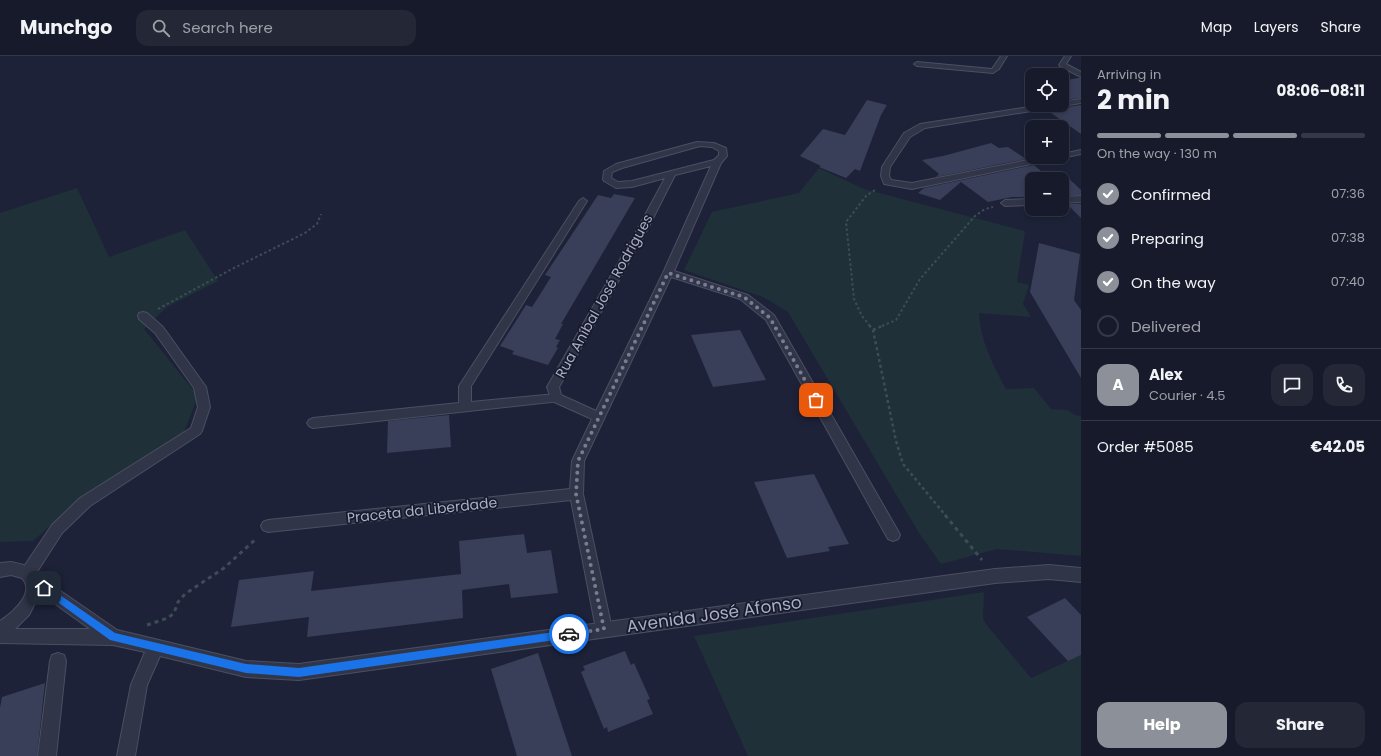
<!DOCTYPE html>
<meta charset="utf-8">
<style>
body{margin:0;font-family:Poppins,sans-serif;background:#232736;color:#f1f3f6;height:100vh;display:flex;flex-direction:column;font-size:15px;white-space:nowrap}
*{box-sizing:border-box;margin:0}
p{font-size:13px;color:#9ea1a8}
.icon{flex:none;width:22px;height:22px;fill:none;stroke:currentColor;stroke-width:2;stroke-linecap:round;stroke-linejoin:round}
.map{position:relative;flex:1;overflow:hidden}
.details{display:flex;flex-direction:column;background:#161a2a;width:300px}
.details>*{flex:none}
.fabs{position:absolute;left:1025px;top:12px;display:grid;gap:8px}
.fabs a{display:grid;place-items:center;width:44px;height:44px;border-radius:8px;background:#161a2a;box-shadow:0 2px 6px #0003,0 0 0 1px #353847;font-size:20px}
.pin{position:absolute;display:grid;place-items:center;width:34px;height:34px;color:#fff;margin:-17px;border-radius:8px;box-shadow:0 2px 6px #0006}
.courier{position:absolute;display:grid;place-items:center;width:40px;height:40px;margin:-20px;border:3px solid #1a73e8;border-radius:50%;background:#fff;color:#222;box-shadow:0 1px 5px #0007}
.headline em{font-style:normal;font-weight:700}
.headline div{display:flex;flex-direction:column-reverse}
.headline{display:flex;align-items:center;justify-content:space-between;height:68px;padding:0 16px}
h1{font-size:26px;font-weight:700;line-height:30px}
.bar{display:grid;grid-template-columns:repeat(4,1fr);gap:6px 4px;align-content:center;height:48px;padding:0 16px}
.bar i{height:5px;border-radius:3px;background:#353847}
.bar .selected{background:#8c9099}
.bar p{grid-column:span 4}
.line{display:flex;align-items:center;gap:10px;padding:0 16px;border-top:1px solid #353847}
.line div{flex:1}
.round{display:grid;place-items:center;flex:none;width:42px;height:42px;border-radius:12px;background:#232736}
ol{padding:0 16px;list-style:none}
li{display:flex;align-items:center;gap:12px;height:44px}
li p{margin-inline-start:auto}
li .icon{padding:4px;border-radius:50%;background:#8c9099;color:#fff;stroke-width:4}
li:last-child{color:#9ea1a8}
li i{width:22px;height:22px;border:2px solid #353847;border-radius:50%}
.button{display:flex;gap:8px;margin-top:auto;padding:8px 16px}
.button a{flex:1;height:46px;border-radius:12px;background:#8c9099;color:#fff;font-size:16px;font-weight:700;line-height:46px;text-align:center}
.button a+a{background:#232736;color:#f1f3f6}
header{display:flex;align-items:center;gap:24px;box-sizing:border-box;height:56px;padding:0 20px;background:#161a2a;border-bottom:1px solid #353847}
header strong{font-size:19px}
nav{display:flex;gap:22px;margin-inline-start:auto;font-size:14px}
.search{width:280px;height:36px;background:#232736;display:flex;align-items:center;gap:10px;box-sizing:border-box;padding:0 14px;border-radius:12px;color:#9ea1a8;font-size:15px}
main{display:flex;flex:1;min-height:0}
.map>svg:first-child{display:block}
.green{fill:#1f3039}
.building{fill:#393f59}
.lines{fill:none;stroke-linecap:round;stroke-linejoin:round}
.service-casing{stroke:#4b4f63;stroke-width:2}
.minor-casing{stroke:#4b4f63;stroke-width:2}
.tertiary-casing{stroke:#4b4f63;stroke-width:2}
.path-far2{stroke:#3c4d56;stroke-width:2;stroke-dasharray:2.5 2.5;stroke-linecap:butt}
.path-far1{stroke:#3c4d56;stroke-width:2.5;stroke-dasharray:3 3;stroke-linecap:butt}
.path{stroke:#3c4d56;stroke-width:3;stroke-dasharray:4 4;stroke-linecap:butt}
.service{fill:#313548;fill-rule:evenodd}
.minor{fill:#313548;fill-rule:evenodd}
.tertiary{fill:#313548;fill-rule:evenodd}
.route{fill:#1a73e8}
.done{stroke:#797d94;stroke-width:4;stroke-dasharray:0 7.2}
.labels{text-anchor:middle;stroke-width:3.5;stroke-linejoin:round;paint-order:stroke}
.street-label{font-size:14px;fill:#aaaec6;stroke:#171a2c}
.near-street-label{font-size:17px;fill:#aaaec6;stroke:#171a2c}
</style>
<header>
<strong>Munchgo</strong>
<div class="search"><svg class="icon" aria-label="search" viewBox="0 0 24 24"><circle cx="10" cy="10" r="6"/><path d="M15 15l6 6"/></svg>Search here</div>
<nav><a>Map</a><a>Layers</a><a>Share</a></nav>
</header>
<main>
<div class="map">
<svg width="1081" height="700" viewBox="0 0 1081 700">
<rect width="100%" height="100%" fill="#1d2238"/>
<path class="green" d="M 819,112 L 864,133 L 1025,175 L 1017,226 L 1029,229 L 1023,248 L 1031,261 L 979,257 C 980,284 993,309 1006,333 L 1034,332 L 1051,353 L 1067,354 L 1075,359 L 1081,360 L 1081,500 L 997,493 L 941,508 L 919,477 L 788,256 L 763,241 L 684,214 L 712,156 L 799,137 Z
M 77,132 L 109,201 L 185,174 L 218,225 L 167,251 L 144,273 L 198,340 L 184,376 L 80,444 L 33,485 L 0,486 L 0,157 Z
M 984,536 L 983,562 L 985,567 L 1031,622 L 1081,599 L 1081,700 L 748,700 L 694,580 Z"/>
<path class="building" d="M 1079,22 L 1081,22 L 1081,42 L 1062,44 L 1062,29 L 1066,24 Z
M 867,44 L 887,49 L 881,59 L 860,115 L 855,113 L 846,122 L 819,111 L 821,110 L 800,100 L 823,73 L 845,79 Z
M 1081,49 L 1081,78 L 1047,54 Z
M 991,87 L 999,92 L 1008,91 L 1026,103 L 936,121 L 939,118 L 922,104 L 943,100 Z
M 1034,109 L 1050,123 L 1032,123 L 1032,141 L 1012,141 L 988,146 L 961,126 L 940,144 L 918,137 L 924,132 Z
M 1062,116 L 1081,134 L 1081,139 L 1062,140 Z
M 614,138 L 635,142 L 561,268 L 563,268 L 555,283 L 560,284 L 556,291 L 558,292 L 548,309 L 512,298 L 514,295 L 500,290 L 526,249 L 532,251 L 551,221 L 545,219 L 598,139 L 611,142 Z
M 1067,148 L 1081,148 L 1081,162 Z
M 1039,187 L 1080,198 L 1074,244 L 1081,254 L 1081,322 L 1030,236 Z
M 740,274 L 766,324 L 713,331 L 691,279 Z
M 449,359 L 451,391 L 387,397 L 388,365 Z
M 814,418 L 849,488 L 828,491 L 830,495 L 787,502 L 754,426 Z
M 524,478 L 527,497 L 551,494 L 558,537 L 511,542 L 509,528 L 462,534 L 463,562 L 307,581 L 309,561 L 231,571 L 239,524 L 314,515 L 311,535 L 461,518 L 459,485 Z
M 1065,542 L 1081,559 L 1081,599 L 1068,605 L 1027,561 Z
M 625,595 L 631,609 L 634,607 L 650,643 L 647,644 L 653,658 L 608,676 L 607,671 L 604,673 L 581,616 L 585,614 L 583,610 Z
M 538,597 L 572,700 L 517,700 L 491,613 Z
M 45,627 L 37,700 L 0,700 L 0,652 L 2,641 Z"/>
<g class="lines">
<defs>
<path id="service" d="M 583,142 L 587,145 L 471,330 L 471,346 L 556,338 L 560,339 L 562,342 L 560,345 L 313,372 L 309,370 L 307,367 L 309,364 L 313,362 L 459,347 L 459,330 L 461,327 L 579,145 Z
M 143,256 L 147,257 L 163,271 L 206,331 L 210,351 L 202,375 L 200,378 L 90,450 L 62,477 L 33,522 L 28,524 L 23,522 L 21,517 L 23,512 L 52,469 L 80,442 L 191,372 L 198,351 L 194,332 L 155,277 L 139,263 L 138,260 L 139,257 Z
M 58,597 L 64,599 L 66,605 L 56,700 L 38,700 L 50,605 L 52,599 Z"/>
<path id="minor" d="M 1001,0 L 1007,0 L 999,13 L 993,17 L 917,10 L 914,8 L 917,6 L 992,13 Z
M 1065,0 L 1071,0 L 1066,8 L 1081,16 L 1081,21 L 1060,10 L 1059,9 Z
M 1081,43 L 1081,47 L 925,72 L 910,81 L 890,111 L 889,120 L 891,124 L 912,127 L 1043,101 L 1062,101 L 1062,98 L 1081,94 L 1081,98 L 1062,102 L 1059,101 L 1055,103 L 912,133 L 884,128 L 881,120 L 882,111 L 904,77 L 920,68 L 1042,49 L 1062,49 L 1062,46 Z
M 697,86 L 714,87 L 726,92 L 727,100 L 721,107 L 674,215 L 748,239 L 774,259 L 898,475 L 900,479 L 898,483 L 893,485 L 888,483 L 766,264 L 740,243 L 671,221 L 584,405 L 583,438 L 612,573 L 609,578 L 604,580 L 599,578 L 596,573 L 571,444 L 268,476 L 263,474 L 261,470 L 263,466 L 268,464 L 570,433 L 572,405 L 592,363 L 552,345 L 547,331 L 637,174 L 665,122 L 632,131 L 616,132 L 604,125 L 603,123 L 604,115 L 616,108 ZM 700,90 L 712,91 L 719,95 L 719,99 L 714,104 L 632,125 L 618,126 L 611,122 L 612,116 L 622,112 ZM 711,110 L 663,217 L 596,355 L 561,339 L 559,331 L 647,174 L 675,119 Z
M 1081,140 L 1081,146 L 1062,147 L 1062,141 Z
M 1032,143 L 1032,149 L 1005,150 L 1001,147 L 1005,144 Z"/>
<path id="tertiary" d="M 11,506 C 21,508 30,510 36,518 L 117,574 L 246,605 L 299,608 L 995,513 L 1049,509 L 1081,512 L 1081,526 L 1049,523 L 995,527 L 299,624 L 246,621 L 160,600 L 147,629 L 135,700 L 117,700 L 131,629 L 145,596 L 113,589 L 0,587 L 0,565 C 12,557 36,537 22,522 L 11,519 L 0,521 L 0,507 ZM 40,537 L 90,573 L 15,573 L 29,559 Z"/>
</defs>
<use href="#service" class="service-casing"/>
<use href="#minor" class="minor-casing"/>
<use href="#tertiary" class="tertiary-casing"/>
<path class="path-far2" d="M 158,253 L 232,213 L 305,177 L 317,168 L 321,158
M 870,270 L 862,260 L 854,243 L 846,166 L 866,140 L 875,134
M 882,270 L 896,264 L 920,223 L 975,160 L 985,153 L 993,151"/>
<path class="path-far1" d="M 869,269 L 873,274 L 896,385 L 903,408 L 946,460
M 873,274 L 884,269"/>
<path class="path" d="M 945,459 L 982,504
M 147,569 L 168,562 L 174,557 L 178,546 L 185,538 L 224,512 L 257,482"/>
<use href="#service" class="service"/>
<use href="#minor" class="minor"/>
<use href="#tertiary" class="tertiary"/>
</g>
<path class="route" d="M 44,528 L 115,577 L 246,608 L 299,612 L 569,574 L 572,575 L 574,578 L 572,581 L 569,582 L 299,621 L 246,617 L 110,584 L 41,534 L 40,532 Z"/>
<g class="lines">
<path class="done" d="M 569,578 L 604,573 L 576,438 L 578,405 L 668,217 L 744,241 L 770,262 L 816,344"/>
</g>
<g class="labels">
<g class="street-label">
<text transform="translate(604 240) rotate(-61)" y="5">Rua Aníbal José Rodrigues</text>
<text transform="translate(422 454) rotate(-6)" y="5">Praceta da Liberdade</text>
</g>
<g class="near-street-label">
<text transform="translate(714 558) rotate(-8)" y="6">Avenida José Afonso</text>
</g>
</g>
</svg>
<div class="fabs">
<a><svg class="icon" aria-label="locate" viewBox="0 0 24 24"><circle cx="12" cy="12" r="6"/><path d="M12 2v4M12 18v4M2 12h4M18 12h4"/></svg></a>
<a>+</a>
<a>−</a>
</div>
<div class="pin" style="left:816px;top:344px;background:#ea580c"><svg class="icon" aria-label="bag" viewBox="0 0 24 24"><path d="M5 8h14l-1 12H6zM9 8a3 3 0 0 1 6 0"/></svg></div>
<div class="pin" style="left:44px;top:532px;background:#1f2937"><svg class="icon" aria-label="home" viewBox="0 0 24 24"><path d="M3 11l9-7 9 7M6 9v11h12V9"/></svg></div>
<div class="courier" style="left:569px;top:578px"><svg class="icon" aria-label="car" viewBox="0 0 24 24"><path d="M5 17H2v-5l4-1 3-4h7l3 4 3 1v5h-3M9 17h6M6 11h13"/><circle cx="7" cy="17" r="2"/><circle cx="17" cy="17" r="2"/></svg></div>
</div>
<section class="details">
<div class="headline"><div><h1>2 min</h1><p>Arriving in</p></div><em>08:06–08:11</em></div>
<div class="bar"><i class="selected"></i><i class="selected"></i><i class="selected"></i><i></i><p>On the way · 130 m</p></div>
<ol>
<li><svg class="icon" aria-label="check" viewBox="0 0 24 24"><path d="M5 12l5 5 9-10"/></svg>Confirmed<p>07:36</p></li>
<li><svg class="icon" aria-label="check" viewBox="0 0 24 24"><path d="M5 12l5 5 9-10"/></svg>Preparing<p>07:38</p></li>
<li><svg class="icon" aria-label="check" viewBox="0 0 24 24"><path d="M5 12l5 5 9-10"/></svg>On the way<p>07:40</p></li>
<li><i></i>Delivered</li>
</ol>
<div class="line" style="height:72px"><b class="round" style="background:#8c9099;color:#fff">A</b><div><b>Alex</b><p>Courier · 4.5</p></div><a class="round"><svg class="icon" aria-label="chat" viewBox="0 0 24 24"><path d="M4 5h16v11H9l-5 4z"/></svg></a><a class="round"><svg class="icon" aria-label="phone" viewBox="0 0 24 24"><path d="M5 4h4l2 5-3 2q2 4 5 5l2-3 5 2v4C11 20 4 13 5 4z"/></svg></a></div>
<div class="line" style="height:52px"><div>Order #5085</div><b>€42.05</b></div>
<div class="button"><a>Help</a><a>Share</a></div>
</section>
</main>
